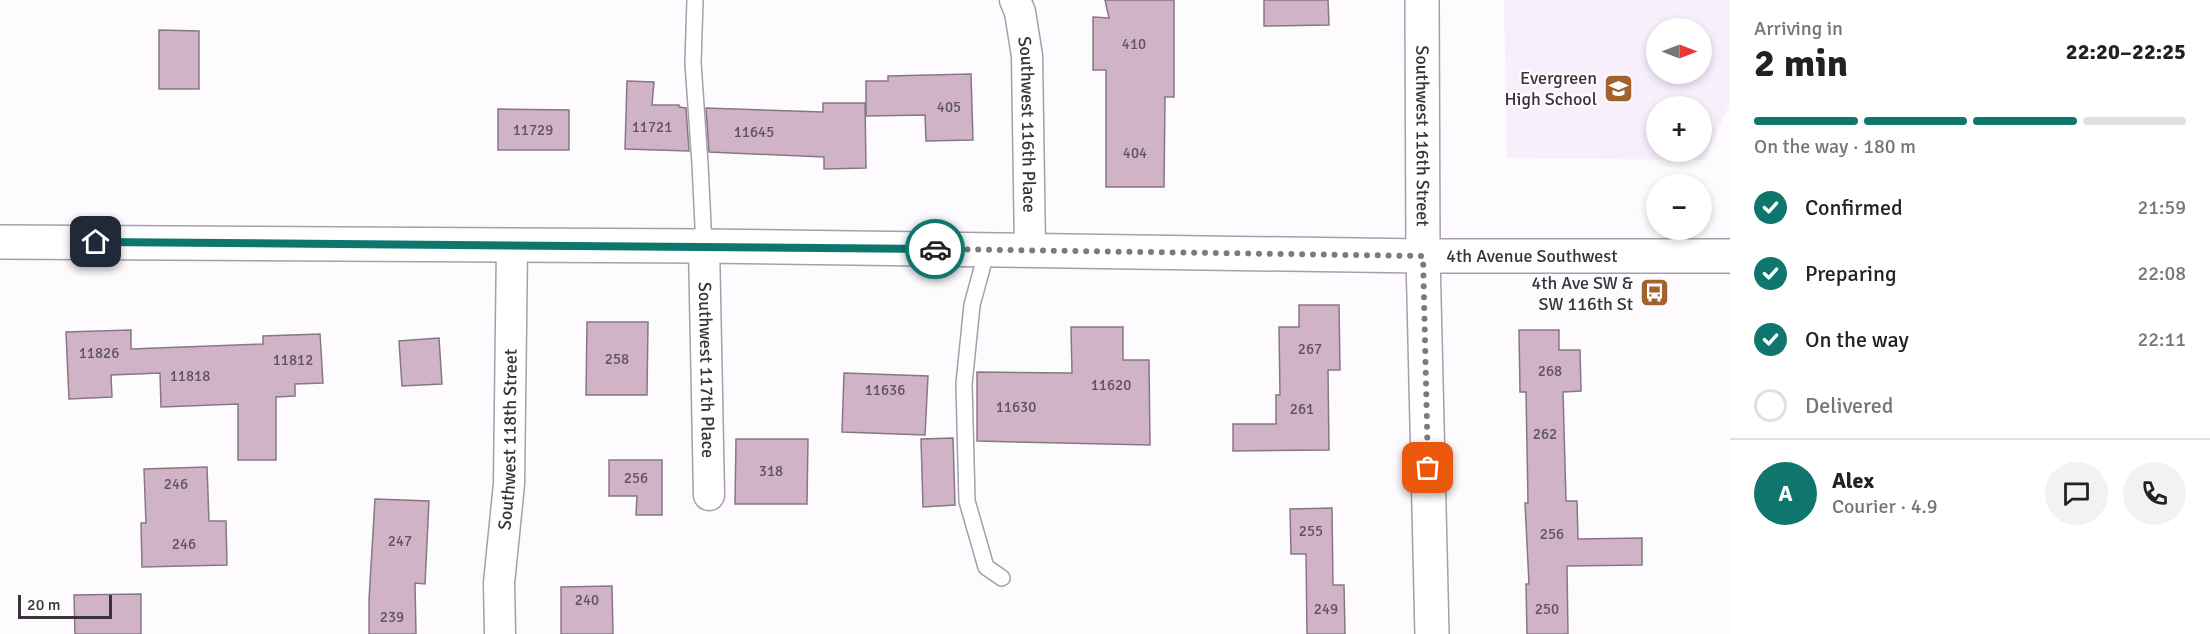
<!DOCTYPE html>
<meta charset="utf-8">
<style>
body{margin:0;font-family:Signika,sans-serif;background:#f2f2f2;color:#222;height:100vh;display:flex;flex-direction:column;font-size:22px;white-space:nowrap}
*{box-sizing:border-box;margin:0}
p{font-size:20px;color:#767676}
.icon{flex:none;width:33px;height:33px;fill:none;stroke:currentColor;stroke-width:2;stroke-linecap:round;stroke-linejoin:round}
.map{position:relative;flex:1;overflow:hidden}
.details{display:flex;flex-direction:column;background:#fff;width:480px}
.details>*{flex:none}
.needle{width:39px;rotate:90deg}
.fabs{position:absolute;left:1646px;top:18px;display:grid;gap:12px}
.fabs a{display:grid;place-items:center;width:66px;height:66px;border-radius:50%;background:#fff;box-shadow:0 3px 9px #0003;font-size:30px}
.scale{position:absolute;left:18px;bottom:15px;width:94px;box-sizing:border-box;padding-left:6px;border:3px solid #383439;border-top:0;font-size:16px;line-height:21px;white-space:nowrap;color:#383439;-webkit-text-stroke:4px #fdfbfe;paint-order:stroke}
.pin{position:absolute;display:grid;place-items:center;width:51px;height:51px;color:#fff;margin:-26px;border-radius:12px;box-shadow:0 3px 9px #0006}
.courier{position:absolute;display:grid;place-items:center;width:60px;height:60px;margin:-30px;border:4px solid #0f766e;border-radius:50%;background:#fff;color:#222;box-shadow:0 2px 8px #0007}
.summary em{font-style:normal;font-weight:700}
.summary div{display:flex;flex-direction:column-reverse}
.summary{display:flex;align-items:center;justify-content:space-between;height:102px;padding:0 24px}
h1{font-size:39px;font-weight:700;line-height:45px}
.bar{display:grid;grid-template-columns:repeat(4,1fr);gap:9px 6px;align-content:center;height:72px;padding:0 24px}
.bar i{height:8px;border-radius:4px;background:#e0e0e0}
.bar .current{background:#0f766e}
.bar p{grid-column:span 4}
.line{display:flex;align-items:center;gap:15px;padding:0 24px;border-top:2px solid #e0e0e0}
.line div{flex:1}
.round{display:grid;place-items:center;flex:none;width:63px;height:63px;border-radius:32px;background:#f2f2f2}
ol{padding:0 24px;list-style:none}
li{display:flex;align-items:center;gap:18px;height:66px}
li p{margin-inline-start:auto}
li .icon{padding:6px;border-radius:50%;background:#0f766e;color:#fff;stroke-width:4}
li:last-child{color:#767676}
li i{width:33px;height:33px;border:3px solid #e0e0e0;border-radius:50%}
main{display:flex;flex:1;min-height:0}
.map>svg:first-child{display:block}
.built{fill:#f8effc;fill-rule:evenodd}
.building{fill:#d1b3c8;stroke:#867882;stroke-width:1.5}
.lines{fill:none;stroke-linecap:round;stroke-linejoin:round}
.lane-casing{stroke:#a79eac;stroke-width:18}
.street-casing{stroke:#a79eac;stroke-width:33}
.secondary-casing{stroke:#a79eac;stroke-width:36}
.lane{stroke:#fff;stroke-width:15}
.street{stroke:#fff;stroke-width:30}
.secondary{stroke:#fff;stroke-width:33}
.done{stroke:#7d7a7e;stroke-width:6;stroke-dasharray:0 10.8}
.route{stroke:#0f766e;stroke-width:8}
.labels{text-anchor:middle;stroke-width:4.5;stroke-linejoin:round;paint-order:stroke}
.number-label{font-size:15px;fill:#5e545d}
.poi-label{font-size:18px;fill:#383439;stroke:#fdfbfe;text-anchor:end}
.street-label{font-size:18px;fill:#383439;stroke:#fdfbfe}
</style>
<main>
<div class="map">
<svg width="1730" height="634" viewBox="0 0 1730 634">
<rect width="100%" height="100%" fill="#fdfbfe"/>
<path class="built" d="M 1504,0 L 1730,0 L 1730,103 L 1704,160 L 1507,158 ZM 1656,28 L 1701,28 L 1701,74 L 1656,74 ZM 1656,106 L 1701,106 L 1701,152 L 1656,152 Z"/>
<path class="building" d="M 1105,0 L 1174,0 L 1174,97 L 1165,97 L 1164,187 L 1106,187 L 1106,70 L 1093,70 L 1093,17 L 1109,18 Z
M 1264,0 L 1328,0 L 1329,25 L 1264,26 Z
M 159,30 L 199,31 L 199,89 L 159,89 Z
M 971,74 L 973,140 L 926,141 L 925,115 L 866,116 L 866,81 L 888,81 L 888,76 Z
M 627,81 L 654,82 L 652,105 L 679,105 L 679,107 L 686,108 L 689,151 L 625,149 Z
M 823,103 L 865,103 L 866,168 L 824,169 L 824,157 L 709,152 L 706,108 L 823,112 Z
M 498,109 L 569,110 L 569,150 L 498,150 Z
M 1299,305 L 1339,305 L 1340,370 L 1328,370 L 1329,450 L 1233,451 L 1233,424 L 1276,424 L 1276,395 L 1280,395 L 1279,327 L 1299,327 Z
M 587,322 L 648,322 L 647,395 L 586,395 Z
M 1071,327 L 1123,327 L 1123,360 L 1149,360 L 1150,445 L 977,441 L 977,372 L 1072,373 Z
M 131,330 L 131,349 L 263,344 L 263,336 L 320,334 L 323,383 L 295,384 L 295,396 L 276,397 L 276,460 L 238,460 L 238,404 L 161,407 L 160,373 L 111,375 L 112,397 L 69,399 L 66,332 Z
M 1519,330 L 1559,330 L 1559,350 L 1580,350 L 1581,391 L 1563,392 L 1566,501 L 1577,501 L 1578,539 L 1642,538 L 1642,565 L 1567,566 L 1568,634 L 1527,634 L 1526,584 L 1529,584 L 1525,503 L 1528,503 L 1526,392 L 1520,392 Z
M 439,338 L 442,384 L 402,386 L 399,341 Z
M 844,373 L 928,376 L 925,435 L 842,432 Z
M 953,438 L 955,505 L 923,507 L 921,439 Z
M 736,439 L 808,439 L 807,504 L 735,504 Z
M 609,460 L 662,460 L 662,515 L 636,515 L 637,496 L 609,496 Z
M 207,467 L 209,521 L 226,521 L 227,565 L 142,567 L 141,523 L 146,523 L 144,469 Z
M 375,499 L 429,501 L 425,584 L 415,583 L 416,634 L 369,634 L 369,600 Z
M 1332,508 L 1333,585 L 1344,585 L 1345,634 L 1307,634 L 1306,554 L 1291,554 L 1290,509 Z
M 612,586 L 613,634 L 561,634 L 561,587 Z
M 141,594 L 141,634 L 75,634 L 74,595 Z"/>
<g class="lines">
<defs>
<path id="lane" d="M 695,0 L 693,63 L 700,164 L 704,246
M 987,250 L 972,305 L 964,384 L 967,501 L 986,567 L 1002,578"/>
<g id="street">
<path id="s1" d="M 1015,0 L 1020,12 L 1027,56 L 1030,250"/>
<path id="s2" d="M 704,246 L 709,495"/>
<path id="s3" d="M 500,634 L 499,583 L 509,484 L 512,246"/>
</g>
<g id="secondary">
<path id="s4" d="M 1422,0 L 1423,256 L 1432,634"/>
<path id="s5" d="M 0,242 L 704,246 L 1423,256 L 1730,256"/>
</g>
</defs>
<use href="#lane" class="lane-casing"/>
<use href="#street" class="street-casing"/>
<use href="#secondary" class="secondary-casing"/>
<use href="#lane" class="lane"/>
<use href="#street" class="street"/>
<use href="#secondary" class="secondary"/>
</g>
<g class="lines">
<path class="done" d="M 935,249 L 1423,256 L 1428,468"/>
<path class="route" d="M 96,242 L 935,249"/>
</g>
<defs>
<symbol id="school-square" viewBox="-11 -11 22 22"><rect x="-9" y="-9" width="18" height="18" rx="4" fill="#a2622b" stroke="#fdfbfe"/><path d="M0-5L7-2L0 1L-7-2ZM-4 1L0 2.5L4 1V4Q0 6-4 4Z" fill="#fff"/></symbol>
<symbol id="bus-square" viewBox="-11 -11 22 22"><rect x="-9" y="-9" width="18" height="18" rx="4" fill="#a2622b" stroke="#fdfbfe"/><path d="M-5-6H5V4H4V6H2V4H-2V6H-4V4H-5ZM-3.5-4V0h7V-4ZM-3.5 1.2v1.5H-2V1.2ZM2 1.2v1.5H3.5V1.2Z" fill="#fff"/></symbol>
</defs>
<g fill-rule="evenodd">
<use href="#school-square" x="1602" y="72" width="33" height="33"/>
<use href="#bus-square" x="1638" y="276" width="33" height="33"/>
</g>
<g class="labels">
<g class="number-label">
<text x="1134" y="49">410</text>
<text x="949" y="112">405</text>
<text x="652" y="132">11721</text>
<text x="533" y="135">11729</text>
<text x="754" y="137">11645</text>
<text x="1135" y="158">404</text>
<text x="1310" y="354">267</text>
<text x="99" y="358">11826</text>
<text x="617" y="364">258</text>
<text x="293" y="365">11812</text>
<text x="1550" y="376">268</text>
<text x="190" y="381">11818</text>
<text x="1111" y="390">11620</text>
<text x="885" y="395">11636</text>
<text x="1016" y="412">11630</text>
<text x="1302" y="414">261</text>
<text x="1545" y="439">262</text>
<text x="771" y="476">318</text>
<text x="636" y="483">256</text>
<text x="176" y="489">246</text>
<text x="1311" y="536">255</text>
<text x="1552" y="539">256</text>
<text x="400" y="546">247</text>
<text x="184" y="549">246</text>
<text x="587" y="605">240</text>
<text x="1326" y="614">249</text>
<text x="1547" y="614">250</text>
<text x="392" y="622">239</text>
</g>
<g class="poi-label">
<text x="1597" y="84">Evergreen<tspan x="1597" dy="21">High School</tspan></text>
<text x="1633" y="289">4th Ave SW &amp;<tspan x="1633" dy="21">SW 116th St</tspan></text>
</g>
<g class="street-label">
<text dy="6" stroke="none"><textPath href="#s1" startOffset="126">Southwest 116th Place</textPath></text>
<text dy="6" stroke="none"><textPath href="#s4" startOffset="136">Southwest 116th Street</textPath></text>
<text dy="6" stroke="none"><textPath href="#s5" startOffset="1532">4th Avenue Southwest</textPath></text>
<text dy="6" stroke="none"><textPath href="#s2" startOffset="124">Southwest 117th Place</textPath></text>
<text dy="6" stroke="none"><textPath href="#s3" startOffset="195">Southwest 118th Street</textPath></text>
</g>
</g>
</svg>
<div class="fabs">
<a><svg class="needle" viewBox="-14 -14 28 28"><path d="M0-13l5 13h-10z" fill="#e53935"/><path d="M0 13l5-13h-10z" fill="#767676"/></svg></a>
<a>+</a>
<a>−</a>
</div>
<div class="scale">20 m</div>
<div class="pin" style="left:1428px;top:468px;background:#ea580c"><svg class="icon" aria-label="bag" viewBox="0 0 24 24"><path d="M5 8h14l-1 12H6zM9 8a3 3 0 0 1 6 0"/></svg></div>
<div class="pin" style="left:96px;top:242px;background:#1f2937"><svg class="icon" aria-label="home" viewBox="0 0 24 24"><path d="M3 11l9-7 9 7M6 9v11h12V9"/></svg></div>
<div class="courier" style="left:935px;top:249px"><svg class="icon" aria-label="car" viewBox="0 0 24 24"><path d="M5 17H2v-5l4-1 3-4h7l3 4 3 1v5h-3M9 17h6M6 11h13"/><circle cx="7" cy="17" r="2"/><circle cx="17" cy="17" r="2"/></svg></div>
</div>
<section class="details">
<div class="summary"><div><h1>2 min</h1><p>Arriving in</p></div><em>22:20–22:25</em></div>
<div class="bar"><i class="current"></i><i class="current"></i><i class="current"></i><i></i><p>On the way · 180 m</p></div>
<ol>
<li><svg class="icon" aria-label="check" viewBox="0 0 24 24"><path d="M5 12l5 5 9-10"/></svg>Confirmed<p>21:59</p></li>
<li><svg class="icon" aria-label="check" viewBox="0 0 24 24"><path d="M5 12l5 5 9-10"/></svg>Preparing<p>22:08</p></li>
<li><svg class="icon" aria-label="check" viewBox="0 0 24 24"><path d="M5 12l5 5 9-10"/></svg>On the way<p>22:11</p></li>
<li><i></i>Delivered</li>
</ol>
<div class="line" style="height:108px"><b class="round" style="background:#0f766e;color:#fff">A</b><div><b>Alex</b><p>Courier · 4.9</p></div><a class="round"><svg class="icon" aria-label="chat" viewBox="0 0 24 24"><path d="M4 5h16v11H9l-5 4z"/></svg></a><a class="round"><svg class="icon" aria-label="phone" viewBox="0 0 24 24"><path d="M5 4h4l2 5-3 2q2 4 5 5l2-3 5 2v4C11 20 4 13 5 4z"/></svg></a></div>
</section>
</main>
